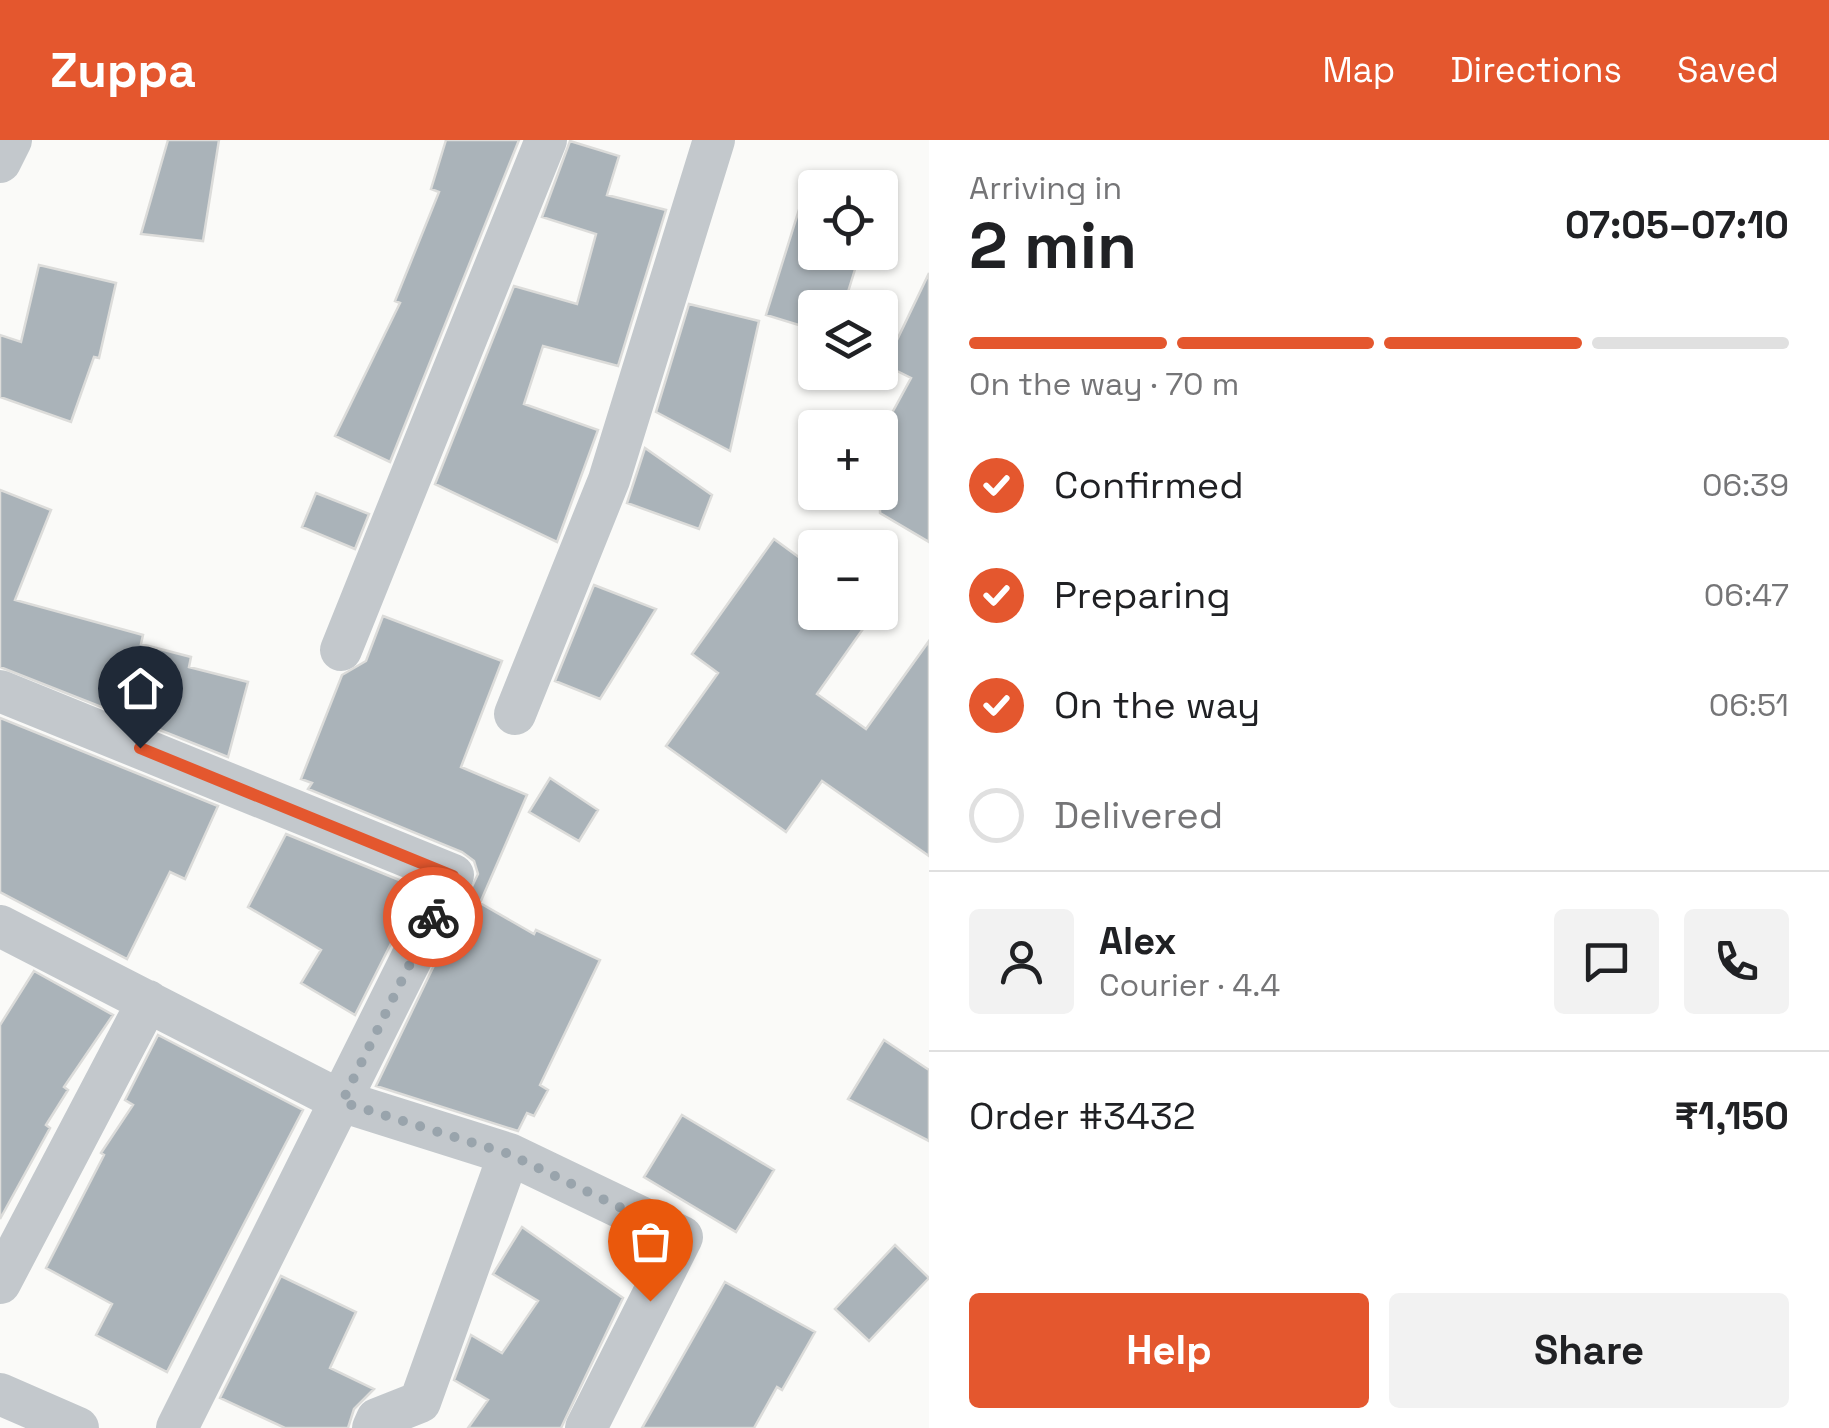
<!DOCTYPE html>
<meta charset="utf-8">
<style>
body{margin:0;font-family:"Space Grotesk",sans-serif;background:#f2f2f2;color:#202124;height:100vh;display:flex;flex-direction:column;font-size:38px;white-space:nowrap}
*{box-sizing:border-box;margin:0}
p{font-size:32px;color:#757577}
.icon{flex:none;width:55px;height:55px;fill:none;stroke:currentColor;stroke-width:2;stroke-linecap:round;stroke-linejoin:round}
.map{position:relative;flex:1;overflow:hidden}
.drawer{display:flex;flex-direction:column;background:#fff;width:900px}
.drawer>*{flex:none}
.fabs{position:absolute;left:798px;top:30px;display:grid;gap:20px}
.fabs a{display:grid;place-items:center;width:100px;height:100px;border-radius:10px;background:#fff;box-shadow:0 2px 8px #0004;font-size:50px}
.pin{position:absolute;display:grid;place-items:center;width:85px;height:85px;color:#fff;margin:-102px -42px;border-radius:50% 50% 50% 0;rotate:-45deg;box-shadow:0 0 10px #0007}
.pin .icon{rotate:45deg}
.courier{position:absolute;display:grid;place-items:center;width:100px;height:100px;margin:-50px;border:8px solid #e4572e;border-radius:50%;background:#fff;color:#222;box-shadow:0 2px 12px #0007}
.overview em{font-style:normal;font-weight:800}
.overview div{display:flex;flex-direction:column-reverse}
.overview{display:flex;align-items:center;justify-content:space-between;height:170px;padding:0 40px}
h1{font-size:65px;font-weight:800;line-height:75px}
.bar{display:grid;grid-template-columns:repeat(4,1fr);gap:15px 10px;align-content:center;height:120px;padding:0 40px}
.bar i{height:12px;border-radius:8px;background:#e0e0e0}
.bar .on{background:#e4572e}
.bar p{grid-column:span 4}
.line{display:flex;align-items:center;gap:25px;padding:0 40px;border-top:2px solid #e0e0e0}
.line div{flex:1}
.round{display:grid;place-items:center;flex:none;width:105px;height:105px;border-radius:10px;background:#f2f2f2}
ol{padding:0 40px;list-style:none}
li{display:flex;align-items:center;gap:30px;height:110px}
li p{margin-inline-start:auto}
li .icon{padding:10px;border-radius:50%;background:#e4572e;color:#fff;stroke-width:4}
li:last-child{color:#757577}
li i{width:55px;height:55px;border:5px solid #e0e0e0;border-radius:50%}
.cta{display:flex;gap:20px;margin-top:auto;padding:20px 40px}
.cta a{flex:1;height:115px;border-radius:10px;background:#e4572e;color:#fff;font-size:40px;font-weight:800;line-height:115px;text-align:center}
.cta a+a{background:#f2f2f2;color:#202124}
header{display:flex;align-items:center;gap:60px;box-sizing:border-box;height:140px;padding:0 50px;background:#e4572e;color:#fff}
header strong{font-size:48px}
nav{display:flex;gap:55px;margin-inline-start:auto;font-size:35px}
main{display:flex;flex:1;min-height:0}
.map>svg:first-child{display:block}
.building{fill:#aab3b9;stroke:#dcdcda;stroke-width:2.5}
.lines{fill:none;stroke-linecap:round;stroke-linejoin:round}
.street{stroke:#c3c8cc;stroke-width:42}
.done{stroke:#99a4ac;stroke-width:10;stroke-dasharray:0 18}
.route{stroke:#e4572e;stroke-width:12}
</style>
<header>
<strong>Zuppa</strong>
<nav><a>Map</a><a>Directions</a><a>Saved</a></nav>
</header>
<main>
<div class="map">
<svg width="929" height="1288" viewBox="0 0 929 1288">
<rect width="100%" height="100%" fill="#fafaf8"/>
<path class="building" d="M 168,0 L 219,0 L 203,101 L 141,94 Z
M 446,0 L 519,0 L 390,322 L 335,296 L 400,163 L 395,161 L 439,52 L 431,49 Z
M 570,1 L 619,16 L 607,55 L 666,70 L 618,226 L 543,206 L 524,264 L 598,290 L 557,402 L 435,344 L 514,146 L 577,164 L 596,94 L 542,77 Z
M 808,41 L 815,42 L 815,112 L 857,123 L 843,168 L 815,168 L 815,190 L 766,175 Z
M 39,125 L 116,143 L 99,218 L 94,217 L 71,282 L 0,257 L 0,195 L 21,202 Z
M 929,133 L 929,402 L 880,373 L 880,295 L 911,238 L 885,225 Z
M 689,164 L 759,181 L 730,311 L 656,272 Z
M 645,308 L 712,355 L 699,389 L 627,363 Z
M 0,350 L 51,370 L 15,460 L 143,495 L 141,504 L 191,517 L 189,527 L 248,542 L 228,617 L 0,527 Z
M 316,353 L 369,374 L 355,409 L 302,387 Z
M 774,399 L 815,429 L 815,472 L 875,472 L 817,554 L 866,589 L 929,501 L 929,716 L 822,641 L 786,692 L 666,606 L 718,533 L 692,514 Z
M 594,445 L 656,469 L 600,559 L 555,541 Z
M 383,476 L 502,521 L 461,627 L 527,655 L 480,763 L 534,794 L 536,790 L 600,820 L 540,945 L 548,950 L 534,976 L 527,973 L 518,991 L 376,946 L 478,734 L 474,721 L 462,712 L 308,649 L 312,643 L 301,639 L 342,535 L 366,521 Z
M 0,578 L 218,666 L 185,739 L 170,732 L 127,819 L 0,752 Z
M 550,638 L 598,670 L 579,701 L 529,672 Z
M 286,694 L 419,748 L 355,875 L 301,843 L 321,810 L 248,767 Z
M 34,831 L 113,875 L 64,947 L 68,950 L 46,985 L 50,988 L 0,1079 L 0,885 Z
M 158,895 L 303,970 L 167,1232 L 96,1195 L 112,1164 L 46,1128 L 104,1015 L 101,1013 L 133,965 L 125,960 Z
M 884,900 L 929,930 L 929,1001 L 848,959 Z
M 682,975 L 774,1030 L 736,1092 L 644,1037 Z
M 522,1087 L 623,1158 L 561,1288 L 468,1288 L 488,1260 L 454,1240 L 471,1195 L 502,1213 L 538,1161 L 493,1134 Z
M 895,1105 L 929,1138 L 869,1201 L 835,1169 Z
M 281,1136 L 356,1172 L 330,1228 L 374,1249 L 354,1269 L 348,1288 L 285,1288 L 220,1258 Z
M 725,1142 L 815,1192 L 782,1250 L 777,1247 L 754,1288 L 642,1288 Z"/>
<g class="lines">
<path class="street" d="M 0,22 L 11,0
M 341,510 L 546,0
M 0,551 L 453,735 L 177,1288
M 515,574 L 609,340 L 714,0
M 0,786 L 341,961 L 509,1014 L 682,1097 L 586,1288
M 0,1143 L 148,861
M 0,1254 L 78,1288
M 373,1288 L 377,1279 L 420,1262 L 509,1014"/>
</g>
<g class="lines">
<path class="done" d="M 433,777 L 342,962 L 509,1014 L 682,1097 L 650,1161"/>
<path class="route" d="M 140,608 L 453,736 L 433,777"/>
</g>
</svg>
<div class="fabs">
<a><svg class="icon" aria-label="locate" viewBox="0 0 24 24"><circle cx="12" cy="12" r="6"/><path d="M12 2v4M12 18v4M2 12h4M18 12h4"/></svg></a>
<a><svg class="icon" aria-label="layers" viewBox="0 0 24 24"><path d="M12 4l9 5-9 5-9-5zM3 14l9 5 9-5"/></svg></a>
<a>+</a>
<a>−</a>
</div>
<div class="pin" style="left:650px;top:1161px;background:#ea580c"><svg class="icon" aria-label="bag" viewBox="0 0 24 24"><path d="M5 8h14l-1 12H6zM9 8a3 3 0 0 1 6 0"/></svg></div>
<div class="pin" style="left:140px;top:608px;background:#1f2937"><svg class="icon" aria-label="home" viewBox="0 0 24 24"><path d="M3 11l9-7 9 7M6 9v11h12V9"/></svg></div>
<div class="courier" style="left:433px;top:777px"><svg class="icon" aria-label="bike" viewBox="0 0 24 24"><circle cx="6" cy="16" r="4"/><circle cx="18" cy="16" r="4"/><path d="M6 16l4-8h5l3 8M10 8l3 8H6M13 5h3"/></svg></div>
</div>
<section class="drawer">
<div class="overview"><div><h1>2 min</h1><p>Arriving in</p></div><em>07:05–07:10</em></div>
<div class="bar"><i class="on"></i><i class="on"></i><i class="on"></i><i></i><p>On the way · 70 m</p></div>
<ol>
<li><svg class="icon" aria-label="check" viewBox="0 0 24 24"><path d="M5 12l5 5 9-10"/></svg>Confirmed<p>06:39</p></li>
<li><svg class="icon" aria-label="check" viewBox="0 0 24 24"><path d="M5 12l5 5 9-10"/></svg>Preparing<p>06:47</p></li>
<li><svg class="icon" aria-label="check" viewBox="0 0 24 24"><path d="M5 12l5 5 9-10"/></svg>On the way<p>06:51</p></li>
<li><i></i>Delivered</li>
</ol>
<div class="line" style="height:180px"><a class="round"><svg class="icon" aria-label="person" viewBox="0 0 24 24"><circle cx="12" cy="8" r="4"/><path d="M4 21q1-7 8-7t8 7"/></svg></a><div><b>Alex</b><p>Courier · 4.4</p></div><a class="round"><svg class="icon" aria-label="chat" viewBox="0 0 24 24"><path d="M4 5h16v11H9l-5 4z"/></svg></a><a class="round"><svg class="icon" aria-label="phone" viewBox="0 0 24 24"><path d="M5 4h4l2 5-3 2q2 4 5 5l2-3 5 2v4C11 20 4 13 5 4z"/></svg></a></div>
<div class="line" style="height:130px"><div>Order #3432</div><b>₹1,150</b></div>
<div class="cta"><a>Help</a><a>Share</a></div>
</section>
</main>
